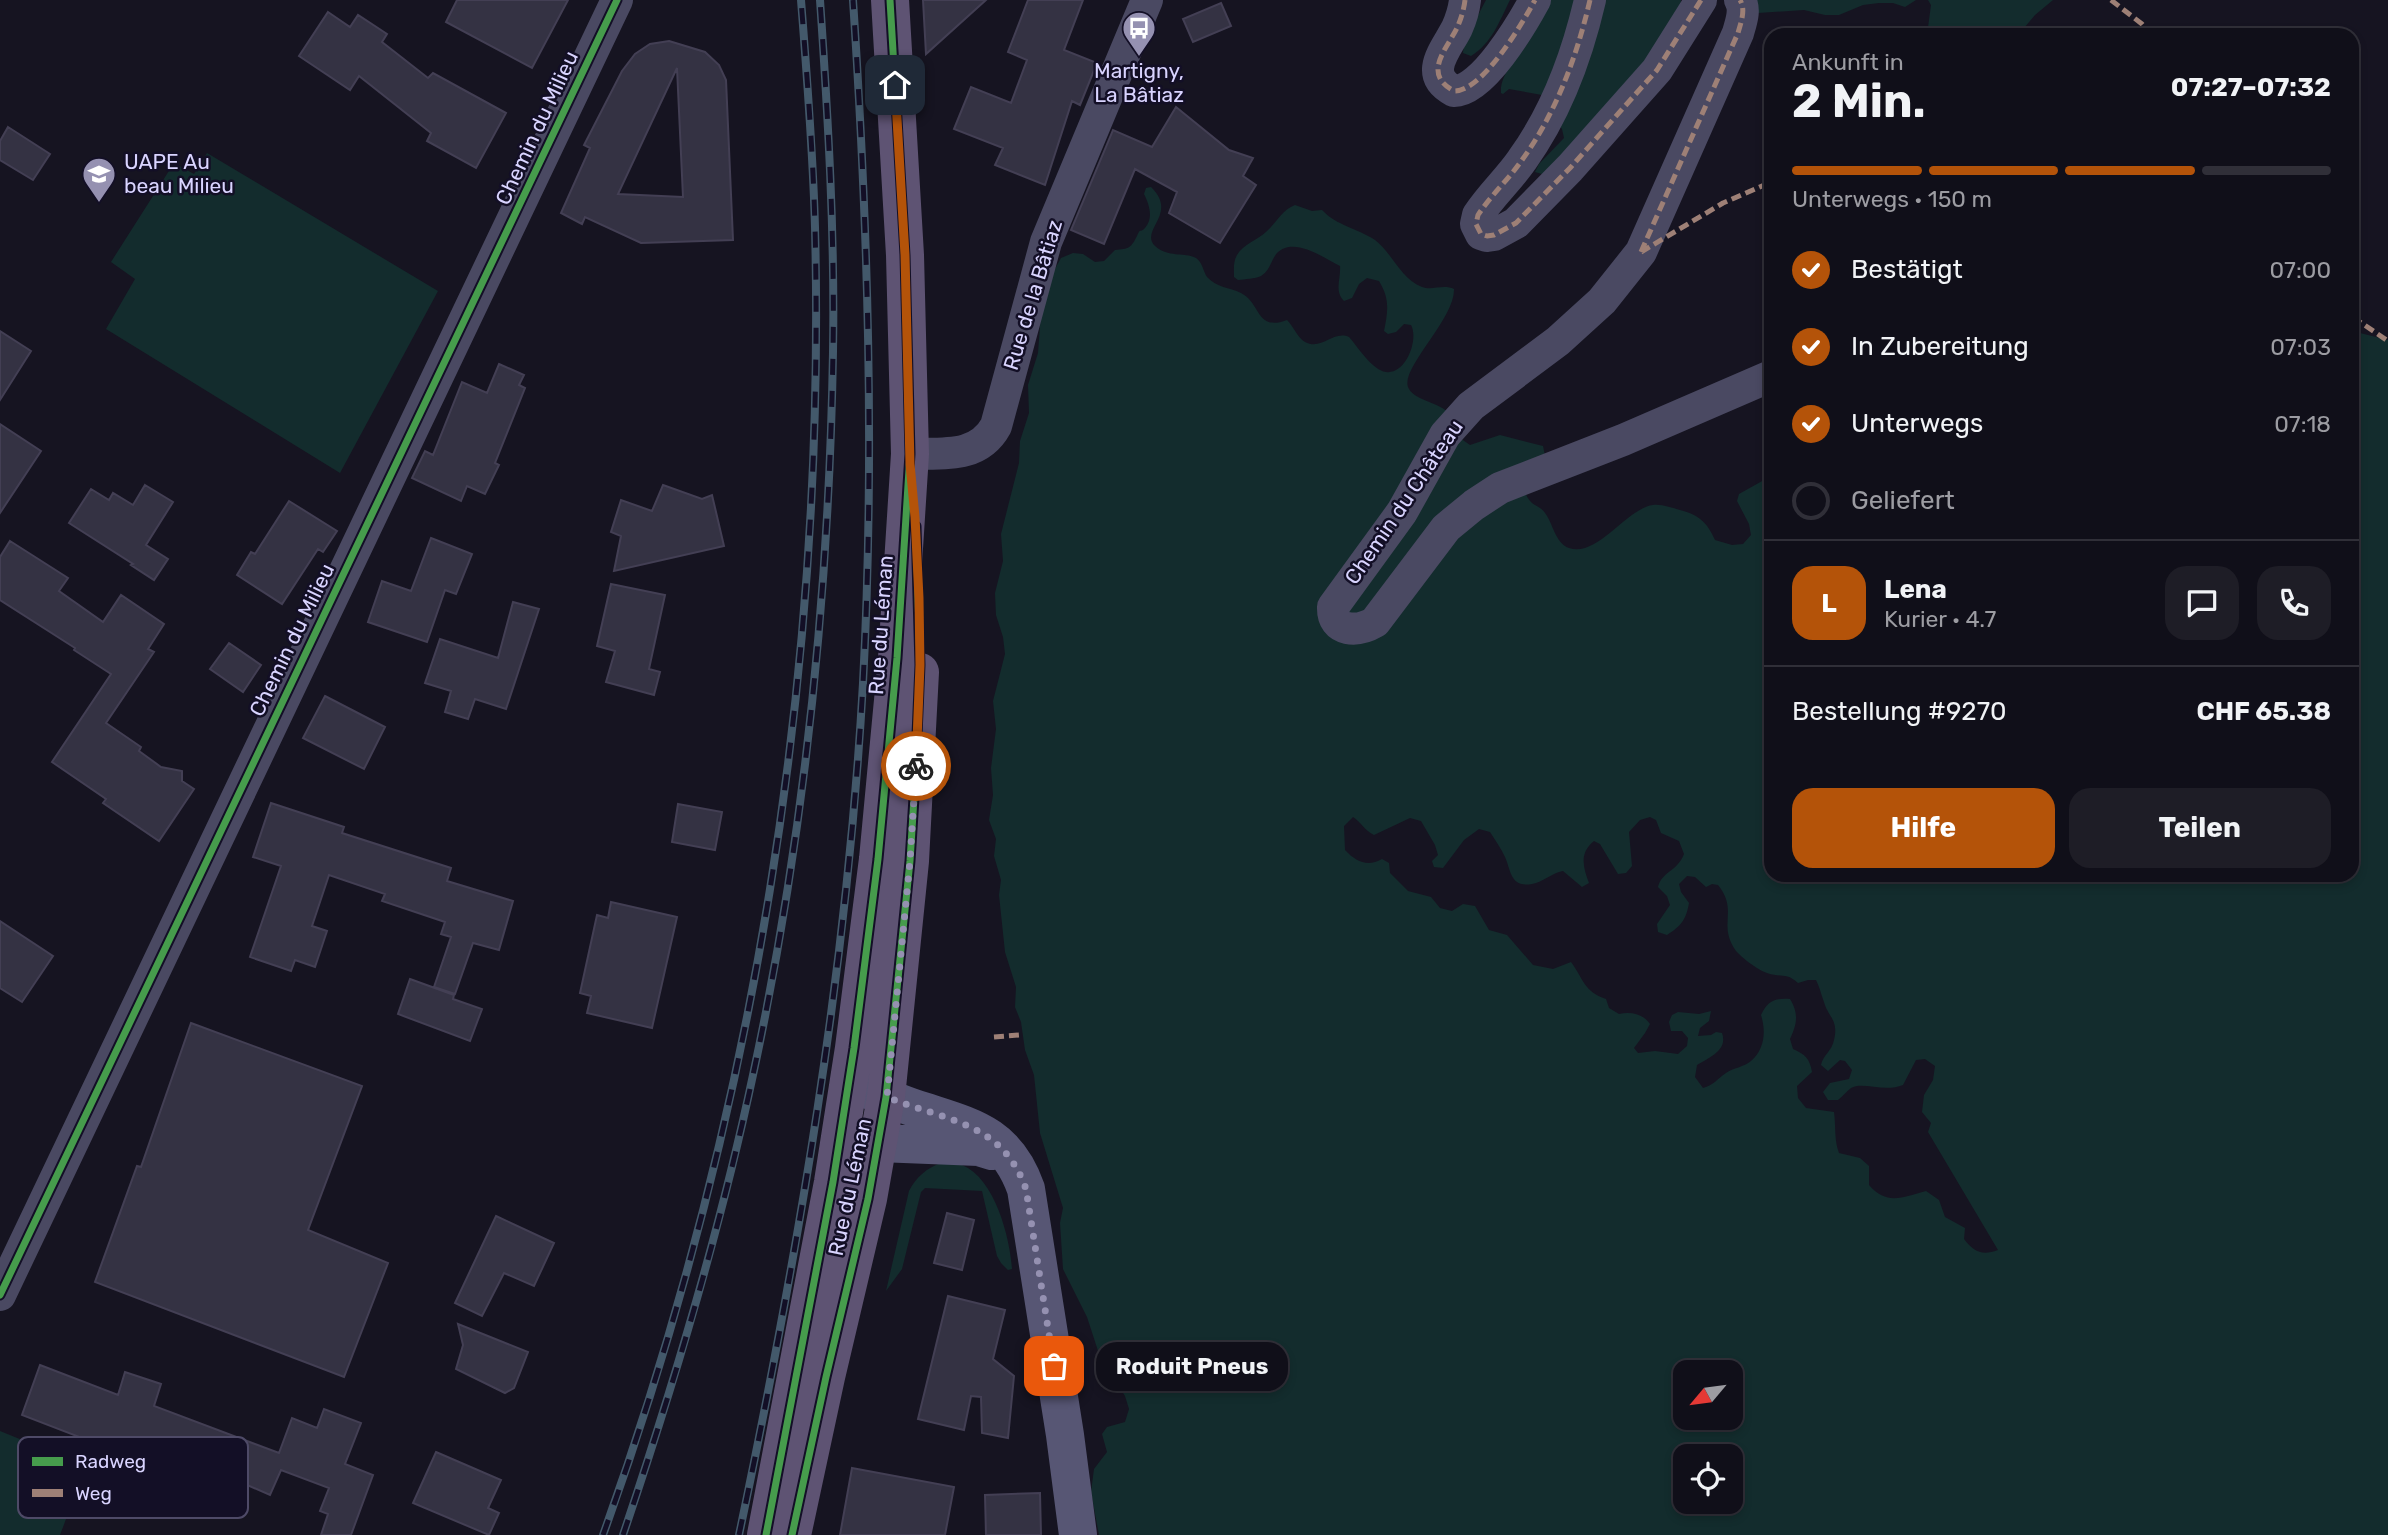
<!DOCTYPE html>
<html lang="de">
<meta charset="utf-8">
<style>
body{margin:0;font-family:Rubik,sans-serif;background:#1e1d26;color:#f1f3f6;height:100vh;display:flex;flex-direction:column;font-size:26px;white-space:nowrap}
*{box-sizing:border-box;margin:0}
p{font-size:23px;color:#9c9ca2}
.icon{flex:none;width:38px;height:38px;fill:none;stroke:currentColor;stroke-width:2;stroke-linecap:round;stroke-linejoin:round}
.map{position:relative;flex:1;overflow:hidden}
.drawer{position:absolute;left:1764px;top:28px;width:595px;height:854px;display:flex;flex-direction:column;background:#100f19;border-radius:21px;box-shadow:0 4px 10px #0003,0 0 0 2px #302f38}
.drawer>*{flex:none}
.needle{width:46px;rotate:241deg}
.buttons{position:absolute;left:1673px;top:1360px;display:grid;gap:14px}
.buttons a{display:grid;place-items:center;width:70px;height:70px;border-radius:14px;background:#100f19;box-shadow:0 4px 10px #0003,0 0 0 2px #302f38;font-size:35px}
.pin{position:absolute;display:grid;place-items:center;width:60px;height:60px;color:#fff;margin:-30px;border-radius:14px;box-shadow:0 4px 10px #0006}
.courier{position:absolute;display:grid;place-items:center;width:70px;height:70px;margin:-35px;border:5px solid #b45309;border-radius:50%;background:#fff;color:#222;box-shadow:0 2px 9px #0007}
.bubble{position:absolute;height:49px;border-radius:21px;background:#100f19;box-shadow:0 4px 10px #0003,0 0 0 2px #302f38;font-size:23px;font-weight:700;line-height:49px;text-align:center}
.head em{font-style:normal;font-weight:700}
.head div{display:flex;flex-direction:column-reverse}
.head{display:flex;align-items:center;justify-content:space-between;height:119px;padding:0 28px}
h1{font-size:46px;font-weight:700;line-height:52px}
.bar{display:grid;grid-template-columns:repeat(4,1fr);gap:10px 7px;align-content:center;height:84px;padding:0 28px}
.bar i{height:9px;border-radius:5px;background:#302f38}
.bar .selected{background:#b45309}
.bar p{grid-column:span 4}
.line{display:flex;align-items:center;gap:18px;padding:0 28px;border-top:2px solid #302f38}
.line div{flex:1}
.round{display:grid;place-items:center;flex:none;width:74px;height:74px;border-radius:21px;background:#1e1d26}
ol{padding:0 28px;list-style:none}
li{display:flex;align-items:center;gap:21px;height:77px}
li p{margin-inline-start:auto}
li .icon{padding:7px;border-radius:50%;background:#b45309;color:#fff;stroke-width:4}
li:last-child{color:#9c9ca2}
li i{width:38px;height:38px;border:4px solid #302f38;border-radius:50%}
.action{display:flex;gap:14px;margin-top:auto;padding:14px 28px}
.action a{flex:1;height:80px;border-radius:21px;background:#b45309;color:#fff;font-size:28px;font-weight:700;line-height:80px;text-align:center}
.action a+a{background:#1e1d26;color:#f1f3f6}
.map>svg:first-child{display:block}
.green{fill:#132c2d;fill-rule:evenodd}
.building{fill:#343243;stroke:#433f54;stroke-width:2;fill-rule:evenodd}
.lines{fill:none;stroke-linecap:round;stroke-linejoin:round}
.street{stroke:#4a4962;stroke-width:32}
.secondary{stroke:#575674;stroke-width:38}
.primary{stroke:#5e5373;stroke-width:38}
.rail-casing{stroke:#43596b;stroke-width:8}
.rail{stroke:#130f26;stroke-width:5;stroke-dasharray:16;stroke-linecap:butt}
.quiet{stroke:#9e8076;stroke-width:5;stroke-dasharray:10 5;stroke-linecap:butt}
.cycleway-casing{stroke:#130f26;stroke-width:11}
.cycleway{stroke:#469c4c;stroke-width:7}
.done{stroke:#9591b1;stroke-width:7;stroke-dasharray:0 12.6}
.route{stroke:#b45309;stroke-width:9}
.labels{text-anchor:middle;stroke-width:5;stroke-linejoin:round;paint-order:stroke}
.poi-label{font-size:21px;fill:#d9d4ff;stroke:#130f26}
.street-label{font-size:21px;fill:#d9d4ff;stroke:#130f26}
.key{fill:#130f26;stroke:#4e4a67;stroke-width:2}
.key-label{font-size:19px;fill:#d9d4ff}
</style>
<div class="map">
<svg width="2388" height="1535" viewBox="0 0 2388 1535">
<rect width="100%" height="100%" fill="#161421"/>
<path class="green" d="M 1486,0 L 1510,0 C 1499,22 1492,43 1471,56 L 1463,53 L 1464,42 Z
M 1550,0 L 1681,0 L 1680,25 L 1552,177 L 1535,172 L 1539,164 L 1564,138 L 1562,129 L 1558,124 L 1553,97 L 1509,89 L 1503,94 L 1501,93 C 1500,73 1517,60 1527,44 L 1527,38 Z
M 1730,0 L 1916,0 L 1905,7 L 1893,3 L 1879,3 L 1863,5 L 1839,15 L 1825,15 L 1804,10 L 1758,13 Z
M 1928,0 L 2053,0 L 2035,15 L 2018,35 L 1927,35 L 1931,5 Z
M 207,153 L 438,291 L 340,473 L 106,329 L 135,279 L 111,262 L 174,163 L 194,174 Z
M 1151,187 C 1179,214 1139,230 1155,246 C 1168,258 1186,252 1196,258 C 1203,263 1203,271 1207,277 C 1217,288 1229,287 1241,293 C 1261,303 1256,332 1287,320 C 1294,327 1297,337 1305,342 C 1322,351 1333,330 1349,337 C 1358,347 1372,370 1386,372 C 1406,375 1419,339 1411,325 L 1404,324 L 1396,332 L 1388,334 L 1384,331 C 1388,311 1390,299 1379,281 L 1367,278 L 1359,284 L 1352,298 L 1344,301 C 1334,291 1341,279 1340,266 C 1324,258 1294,236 1277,253 C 1271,260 1270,271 1261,276 C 1255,279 1245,279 1238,280 L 1234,277 C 1234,270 1233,262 1237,255 C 1243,244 1258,240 1267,231 C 1277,222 1282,210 1295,205 L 1312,211 L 1322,210 C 1337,226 1357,228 1375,240 C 1392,253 1401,279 1422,287 C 1432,291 1443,284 1454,289 C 1455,320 1397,371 1409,389 C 1416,401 1439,402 1450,414 L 1447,429 L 1470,445 L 1500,435 L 1543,446 L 1545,456 L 1521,484 C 1524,490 1527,499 1532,503 C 1536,506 1542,508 1545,513 C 1553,523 1555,543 1569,548 C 1597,558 1627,508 1653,505 C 1662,504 1672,508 1680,510 C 1699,515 1707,522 1715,540 L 1732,545 L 1743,544 L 1751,535 L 1749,524 L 1737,501 L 1739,494 L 1764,480 L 1771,482 L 1771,875 L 2352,875 L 2352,331 L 2388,340 L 2388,1535 L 1099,1535 L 1091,1492 L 1094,1469 L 1107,1452 L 1102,1434 L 1107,1427 L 1125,1422 L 1129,1409 L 1125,1396 L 1100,1357 L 1087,1317 L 1063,1269 L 1060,1223 L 1063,1208 L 1040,1133 L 1034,1075 L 1025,1050 L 1021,1022 L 1015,1007 L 1016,987 L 1005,952 L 999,895 L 1001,880 L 994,856 L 996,839 L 989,820 L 993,795 L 991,768 L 996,729 L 993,701 L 1005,654 L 1003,637 L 996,615 L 995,593 L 1003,561 L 1001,534 L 1019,463 L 1020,441 L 1029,413 L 1028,385 L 1038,353 L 1041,313 L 1050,278 L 1061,258 L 1073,253 L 1083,254 L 1095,262 L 1104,261 L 1115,250 C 1129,249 1131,248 1137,236 C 1141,227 1139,234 1145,228 C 1154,218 1149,204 1144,194 L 1146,188 ZM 1353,817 C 1361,822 1364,830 1374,835 L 1410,818 L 1421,821 L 1435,845 L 1438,855 L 1432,861 L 1434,867 L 1443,868 L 1464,840 L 1479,829 L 1490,832 C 1495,840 1501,848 1505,857 C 1511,870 1510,888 1532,884 C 1543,882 1552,873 1563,871 L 1582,887 L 1589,883 C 1583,867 1579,853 1594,841 L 1600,844 L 1618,874 L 1626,873 L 1632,866 L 1629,832 L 1640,820 L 1650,817 L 1656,820 L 1661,833 L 1679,841 L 1684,854 C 1677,872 1662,871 1658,887 L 1667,896 L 1670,905 L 1657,924 L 1658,932 L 1667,935 C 1681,926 1686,920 1689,903 L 1681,892 L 1679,884 L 1687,876 L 1695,877 L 1706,887 L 1712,884 L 1718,885 C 1739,911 1717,924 1736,951 C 1742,958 1758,970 1767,973 C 1781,978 1786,972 1798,983 L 1808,980 L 1816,980 C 1820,988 1821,994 1824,1002 C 1828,1017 1839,1020 1834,1040 C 1832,1051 1823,1055 1821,1065 L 1828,1071 L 1840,1060 L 1845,1061 L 1852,1070 L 1849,1079 L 1830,1083 L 1823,1092 L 1828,1100 L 1838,1100 C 1842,1097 1847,1091 1851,1088 C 1863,1081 1884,1093 1903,1085 L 1916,1060 L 1925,1059 L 1935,1066 L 1933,1080 L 1924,1095 L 1922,1112 L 1931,1123 L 1928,1132 L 1998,1250 C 1982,1256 1974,1252 1964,1239 L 1965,1228 L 1945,1217 L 1939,1200 L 1926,1191 C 1903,1197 1887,1206 1869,1185 L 1869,1166 L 1860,1158 L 1839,1153 C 1834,1140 1836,1127 1834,1112 L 1806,1108 L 1798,1098 L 1797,1086 L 1812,1072 C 1810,1059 1805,1054 1793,1049 L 1790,1039 C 1797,1024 1799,1014 1790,999 C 1774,998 1768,1001 1761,1015 C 1766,1031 1765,1049 1751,1061 C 1744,1067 1733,1068 1726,1073 C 1717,1079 1714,1085 1703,1088 L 1695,1077 L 1697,1065 C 1710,1057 1728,1050 1722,1033 L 1716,1032 L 1711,1035 L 1698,1036 L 1700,1028 L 1709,1021 L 1711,1011 L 1699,1014 L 1678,1012 L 1672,1015 L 1669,1022 L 1671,1031 L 1682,1031 L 1688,1038 L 1687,1046 L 1678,1054 L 1655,1051 L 1638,1053 L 1634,1048 L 1645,1033 L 1650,1024 C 1643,1014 1631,1011 1619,1014 L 1609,1008 L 1606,999 C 1584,992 1583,978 1571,962 L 1553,969 L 1533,965 L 1507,935 L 1489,930 L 1475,906 L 1463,904 L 1452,911 L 1440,908 L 1431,897 L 1408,891 L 1390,873 L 1389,863 L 1382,859 C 1368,867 1356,862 1345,850 L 1344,826 ZM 1685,1372 L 1731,1372 L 1731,1418 L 1685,1418 ZM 1685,1456 L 1731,1456 L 1731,1502 L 1685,1502 Z
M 941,1163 C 947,1163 956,1163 962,1165 C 995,1178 1010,1238 1012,1269 L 1008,1270 L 1001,1263 L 997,1256 L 982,1191 L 925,1188 L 921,1192 L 902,1269 L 886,1291 L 909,1191 C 916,1177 927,1168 941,1163 Z
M 0,1431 L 86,1466 L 60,1535 L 0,1535 Z"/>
<path class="building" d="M 457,0 L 568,0 L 532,68 L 446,22 Z
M 923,0 L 986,0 L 926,54 Z
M 1028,0 L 1083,0 L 1064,50 L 1097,63 L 1080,105 L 1072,101 L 1045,185 L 995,165 L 1003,148 L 954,129 L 971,87 L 1011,103 L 1027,60 L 1008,52 Z
M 1221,3 L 1231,26 L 1193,42 L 1183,19 Z
M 328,12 L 350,27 L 358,15 L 387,34 L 382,42 L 428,78 L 433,73 L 506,113 L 476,168 L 427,141 L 431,133 L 359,76 L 350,90 L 299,56 Z
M 669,41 L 705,52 L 719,65 L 726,80 L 733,240 L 641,243 L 585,217 L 582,224 L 561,213 L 590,148 L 584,145 L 622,71 L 635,54 L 650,44 ZM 677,68 L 683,197 L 618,194 Z
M 1176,107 L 1229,150 L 1253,158 L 1243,176 L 1256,185 L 1220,243 L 1169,213 L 1177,192 L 1135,169 L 1104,244 L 1071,230 L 1113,130 L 1152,147 Z
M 8,127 L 50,154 L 33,180 L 0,160 L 0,141 Z
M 0,331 L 31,351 L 0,400 Z
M 499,364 L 524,375 L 519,385 L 525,388 L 495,463 L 499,465 L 485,494 L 467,486 L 461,501 L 412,478 L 425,451 L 433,455 L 462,382 L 487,393 Z
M 0,424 L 41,451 L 0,513 Z
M 145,485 L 173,502 L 146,545 L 168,559 L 154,580 L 131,565 L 133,564 L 69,523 L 91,489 L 109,500 L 113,493 L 133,505 Z
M 663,485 L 702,499 L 712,495 L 724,546 L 614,571 L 621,536 L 611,532 L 621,500 L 652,511 Z
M 289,501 L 337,531 L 323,552 L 318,549 L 282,604 L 237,575 L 251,552 L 255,554 Z
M 431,538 L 472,554 L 456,594 L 445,590 L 427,642 L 368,622 L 382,581 L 411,591 Z
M 10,541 L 68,578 L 59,591 L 103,622 L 121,595 L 164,624 L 148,649 L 154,652 L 106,723 L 141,747 L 139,751 L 161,767 L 182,771 L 182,781 L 194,789 L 159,841 L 103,803 L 106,799 L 52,762 L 111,674 L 74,650 L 75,648 L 0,600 L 0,557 Z
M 611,584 L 665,595 L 649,669 L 660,672 L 654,695 L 606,682 L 615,651 L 597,646 Z
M 513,602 L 539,609 L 506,709 L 475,699 L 468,719 L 445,712 L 451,691 L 425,683 L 440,639 L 498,658 Z
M 229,643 L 261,665 L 243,692 L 210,669 Z
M 325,696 L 385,727 L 364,769 L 303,738 Z
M 271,803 L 344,827 L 342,833 L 451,868 L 447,881 L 513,901 L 499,950 L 473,943 L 455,994 L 434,987 L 451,937 L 441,934 L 445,922 L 382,901 L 385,894 L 329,875 L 312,926 L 327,931 L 315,967 L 295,960 L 291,971 L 250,957 L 281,866 L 253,857 Z
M 678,804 L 722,812 L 715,850 L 672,842 Z
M 611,902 L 677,917 L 652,1028 L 587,1013 L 591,996 L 580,993 L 597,915 L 608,918 Z
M 0,921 L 53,956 L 22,1002 L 0,988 Z
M 410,979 L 454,995 L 453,999 L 482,1009 L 470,1041 L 398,1014 Z
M 191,1023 L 362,1086 L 308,1230 L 388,1263 L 344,1377 L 95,1282 L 137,1166 L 141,1167 Z
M 947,1213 L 974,1220 L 962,1270 L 934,1263 Z
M 496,1216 L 554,1243 L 534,1286 L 504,1273 L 482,1316 L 455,1303 Z
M 948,1296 L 1005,1310 L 993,1359 L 1014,1376 L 1008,1438 L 982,1433 L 981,1397 L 971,1396 L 964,1430 L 918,1419 Z
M 458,1324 L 528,1352 L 514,1388 L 505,1393 L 456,1369 L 463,1345 Z
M 40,1365 L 118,1395 L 125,1372 L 161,1384 L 154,1406 L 279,1453 L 292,1418 L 317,1428 L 324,1409 L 361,1423 L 345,1464 L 373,1475 L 351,1535 L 321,1535 L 328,1514 L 320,1511 L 329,1488 L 281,1470 L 270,1495 L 245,1484 L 242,1490 L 213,1476 L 209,1487 L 22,1415 Z
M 436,1452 L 501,1480 L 488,1508 L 499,1513 L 489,1535 L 413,1503 Z
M 852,1468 L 954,1487 L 945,1535 L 840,1535 Z
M 1040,1493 L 1041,1535 L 986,1535 L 985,1495 Z"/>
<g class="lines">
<path class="street" d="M 1465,0 C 1464,9 1461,19 1457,28 C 1446,50 1422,74 1454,91 C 1482,92 1522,24 1535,0
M 1590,0 C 1577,56 1556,113 1522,160 C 1509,179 1491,195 1478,215 L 1476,224 L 1481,234 L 1487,236 L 1494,235 L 1516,223 L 1570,168 L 1657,70 L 1701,0
M 1740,0 C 1746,10 1741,22 1738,33 L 1641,252 L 1602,301 L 1558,341 L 1471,406 L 1445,435 L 1402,512 L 1333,607 C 1332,633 1358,632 1375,622 L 1446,528 L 1474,505 L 1500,488 L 1623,440 L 1771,376
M 910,454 C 942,453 978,459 996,426 L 1046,242 L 1147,0
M 0,1295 L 617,0"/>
<path class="secondary" d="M 857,1085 C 878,1094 900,1104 923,1111 C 972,1127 1007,1134 1026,1189 L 1065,1435 L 1078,1535
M 847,1139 L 879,1143 L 979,1147 L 992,1151"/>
<path class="primary" d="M 766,1535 L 833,1182 L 854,1048 L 878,859 L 897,658 L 910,454 L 905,255 L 890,0
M 792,1535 L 826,1377 L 868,1199 L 886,1097 L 910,861 L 920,672"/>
<defs>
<path id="rail" d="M 603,1535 C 754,1117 826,671 815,227 C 813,151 807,76 801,0
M 623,1535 C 674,1384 720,1231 753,1075 C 804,838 829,595 833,352 C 835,235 828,117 820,0
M 739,1535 C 798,1254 847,970 863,683 C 875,455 868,228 853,0"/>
</defs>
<use href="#rail" class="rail-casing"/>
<use href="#rail" class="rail"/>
<path class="quiet" d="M 1465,0 C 1464,9 1461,19 1457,28 C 1446,50 1422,74 1454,91 C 1482,92 1522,24 1535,0
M 1590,0 C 1577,56 1556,113 1522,160 C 1509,179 1491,195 1478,215 L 1476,224 L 1481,234 L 1487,236 L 1494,235 L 1516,223 L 1570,168 L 1657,70 L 1701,0
M 2111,0 L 2142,24 L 2151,35
M 1641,252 L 1738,33 C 1741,22 1746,10 1740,0
M 1641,252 L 1723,203 L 1771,182
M 2352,286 L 2357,320
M 2352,319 L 2357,320 L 2388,341
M 994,1037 L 1019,1035"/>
<defs>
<path id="cycleway" d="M 0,1295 L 617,0
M 766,1535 L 833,1182 L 854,1048 L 878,859 L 897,658 L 910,454 L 905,255 L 890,0
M 792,1535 L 826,1377 L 868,1199 L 886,1097 L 910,861 L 915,782 L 920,665 L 916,526"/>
</defs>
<use href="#cycleway" class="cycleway-casing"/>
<use href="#cycleway" class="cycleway"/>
</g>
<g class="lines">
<path class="done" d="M 916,766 L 910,861 L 887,1097 C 945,1121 1002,1121 1026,1189 L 1054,1366"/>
<path class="route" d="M 895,85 L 905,255 L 910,464 L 915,517 L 919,598 L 920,665 L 916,766"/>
</g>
<defs>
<symbol id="bus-pin" viewBox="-11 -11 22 30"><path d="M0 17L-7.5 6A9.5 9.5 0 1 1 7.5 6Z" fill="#9591b1" stroke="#130f26"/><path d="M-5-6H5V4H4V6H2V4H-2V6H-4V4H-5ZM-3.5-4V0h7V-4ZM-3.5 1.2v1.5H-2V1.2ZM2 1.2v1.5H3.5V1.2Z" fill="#fff"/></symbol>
<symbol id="school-pin" viewBox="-11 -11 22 30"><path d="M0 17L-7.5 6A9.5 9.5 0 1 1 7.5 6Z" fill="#9591b1" stroke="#130f26"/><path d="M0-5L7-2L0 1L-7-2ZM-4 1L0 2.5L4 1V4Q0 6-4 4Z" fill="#fff"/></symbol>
</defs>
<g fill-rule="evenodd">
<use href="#bus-pin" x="1120" y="9" width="38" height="52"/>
<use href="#school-pin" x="80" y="155" width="38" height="52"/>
</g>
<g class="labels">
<g class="poi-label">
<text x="1139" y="78">Martigny,<tspan x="1139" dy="24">La Bâtiaz</tspan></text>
<text x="124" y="169" text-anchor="start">UAPE Au<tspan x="124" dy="24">beau Milieu</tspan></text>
</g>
<g class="street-label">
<text transform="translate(537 128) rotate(-65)" y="7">Chemin du Milieu</text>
<text transform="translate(1033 295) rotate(-73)" y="7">Rue de la Bâtiaz</text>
<text transform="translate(1404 502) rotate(-56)" y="7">Chemin du Château</text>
<text transform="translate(881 625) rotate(-86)" y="7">Rue du Léman</text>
<text transform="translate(292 640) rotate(-64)" y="7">Chemin du Milieu</text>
<text transform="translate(850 1187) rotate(-78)" y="7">Rue du Léman</text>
</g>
</g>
<rect x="18" y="1437" width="230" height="81" rx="10" class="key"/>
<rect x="32" y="1457" width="31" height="9" fill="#469c4c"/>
<rect x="32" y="1489" width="31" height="8" fill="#9e8076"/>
<g class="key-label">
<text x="75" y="1468">Radweg</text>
<text x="75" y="1500">Weg</text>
</g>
</svg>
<div class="buttons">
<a><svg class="needle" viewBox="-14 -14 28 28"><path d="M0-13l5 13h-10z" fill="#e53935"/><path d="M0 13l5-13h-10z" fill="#9c9ca2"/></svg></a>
<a><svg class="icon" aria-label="locate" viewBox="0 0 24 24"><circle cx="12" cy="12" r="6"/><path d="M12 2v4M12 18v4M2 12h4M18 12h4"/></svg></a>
</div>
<div class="pin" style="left:1054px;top:1366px;background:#ea580c"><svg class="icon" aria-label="bag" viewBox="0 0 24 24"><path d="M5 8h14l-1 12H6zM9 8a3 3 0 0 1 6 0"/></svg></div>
<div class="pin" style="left:895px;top:85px;background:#1f2937"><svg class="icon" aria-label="home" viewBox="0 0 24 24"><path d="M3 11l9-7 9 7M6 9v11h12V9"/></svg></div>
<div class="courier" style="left:916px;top:766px"><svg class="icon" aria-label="bike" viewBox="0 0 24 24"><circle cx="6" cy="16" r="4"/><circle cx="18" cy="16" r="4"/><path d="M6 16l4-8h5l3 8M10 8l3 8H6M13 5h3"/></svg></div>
<div class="bubble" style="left:1096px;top:1342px;width:192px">Roduit Pneus</div>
<section class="drawer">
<div class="head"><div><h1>2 Min.</h1><p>Ankunft in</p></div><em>07:27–07:32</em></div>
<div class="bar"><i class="selected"></i><i class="selected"></i><i class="selected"></i><i></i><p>Unterwegs · 150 m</p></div>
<ol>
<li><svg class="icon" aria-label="check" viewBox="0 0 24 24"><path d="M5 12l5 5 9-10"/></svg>Bestätigt<p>07:00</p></li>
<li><svg class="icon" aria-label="check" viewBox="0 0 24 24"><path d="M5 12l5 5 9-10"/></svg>In Zubereitung<p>07:03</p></li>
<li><svg class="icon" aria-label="check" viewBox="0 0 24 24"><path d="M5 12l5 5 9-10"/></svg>Unterwegs<p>07:18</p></li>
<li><i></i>Geliefert</li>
</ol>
<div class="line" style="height:126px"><b class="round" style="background:#b45309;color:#fff">L</b><div><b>Lena</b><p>Kurier · 4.7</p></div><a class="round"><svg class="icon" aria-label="chat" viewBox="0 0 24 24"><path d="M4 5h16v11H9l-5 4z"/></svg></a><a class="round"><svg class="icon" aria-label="phone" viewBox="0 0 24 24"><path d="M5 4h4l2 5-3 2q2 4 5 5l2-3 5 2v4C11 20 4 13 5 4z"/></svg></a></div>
<div class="line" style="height:91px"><div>Bestellung #9270</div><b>CHF 65.38</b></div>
<div class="action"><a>Hilfe</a><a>Teilen</a></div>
</section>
</div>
